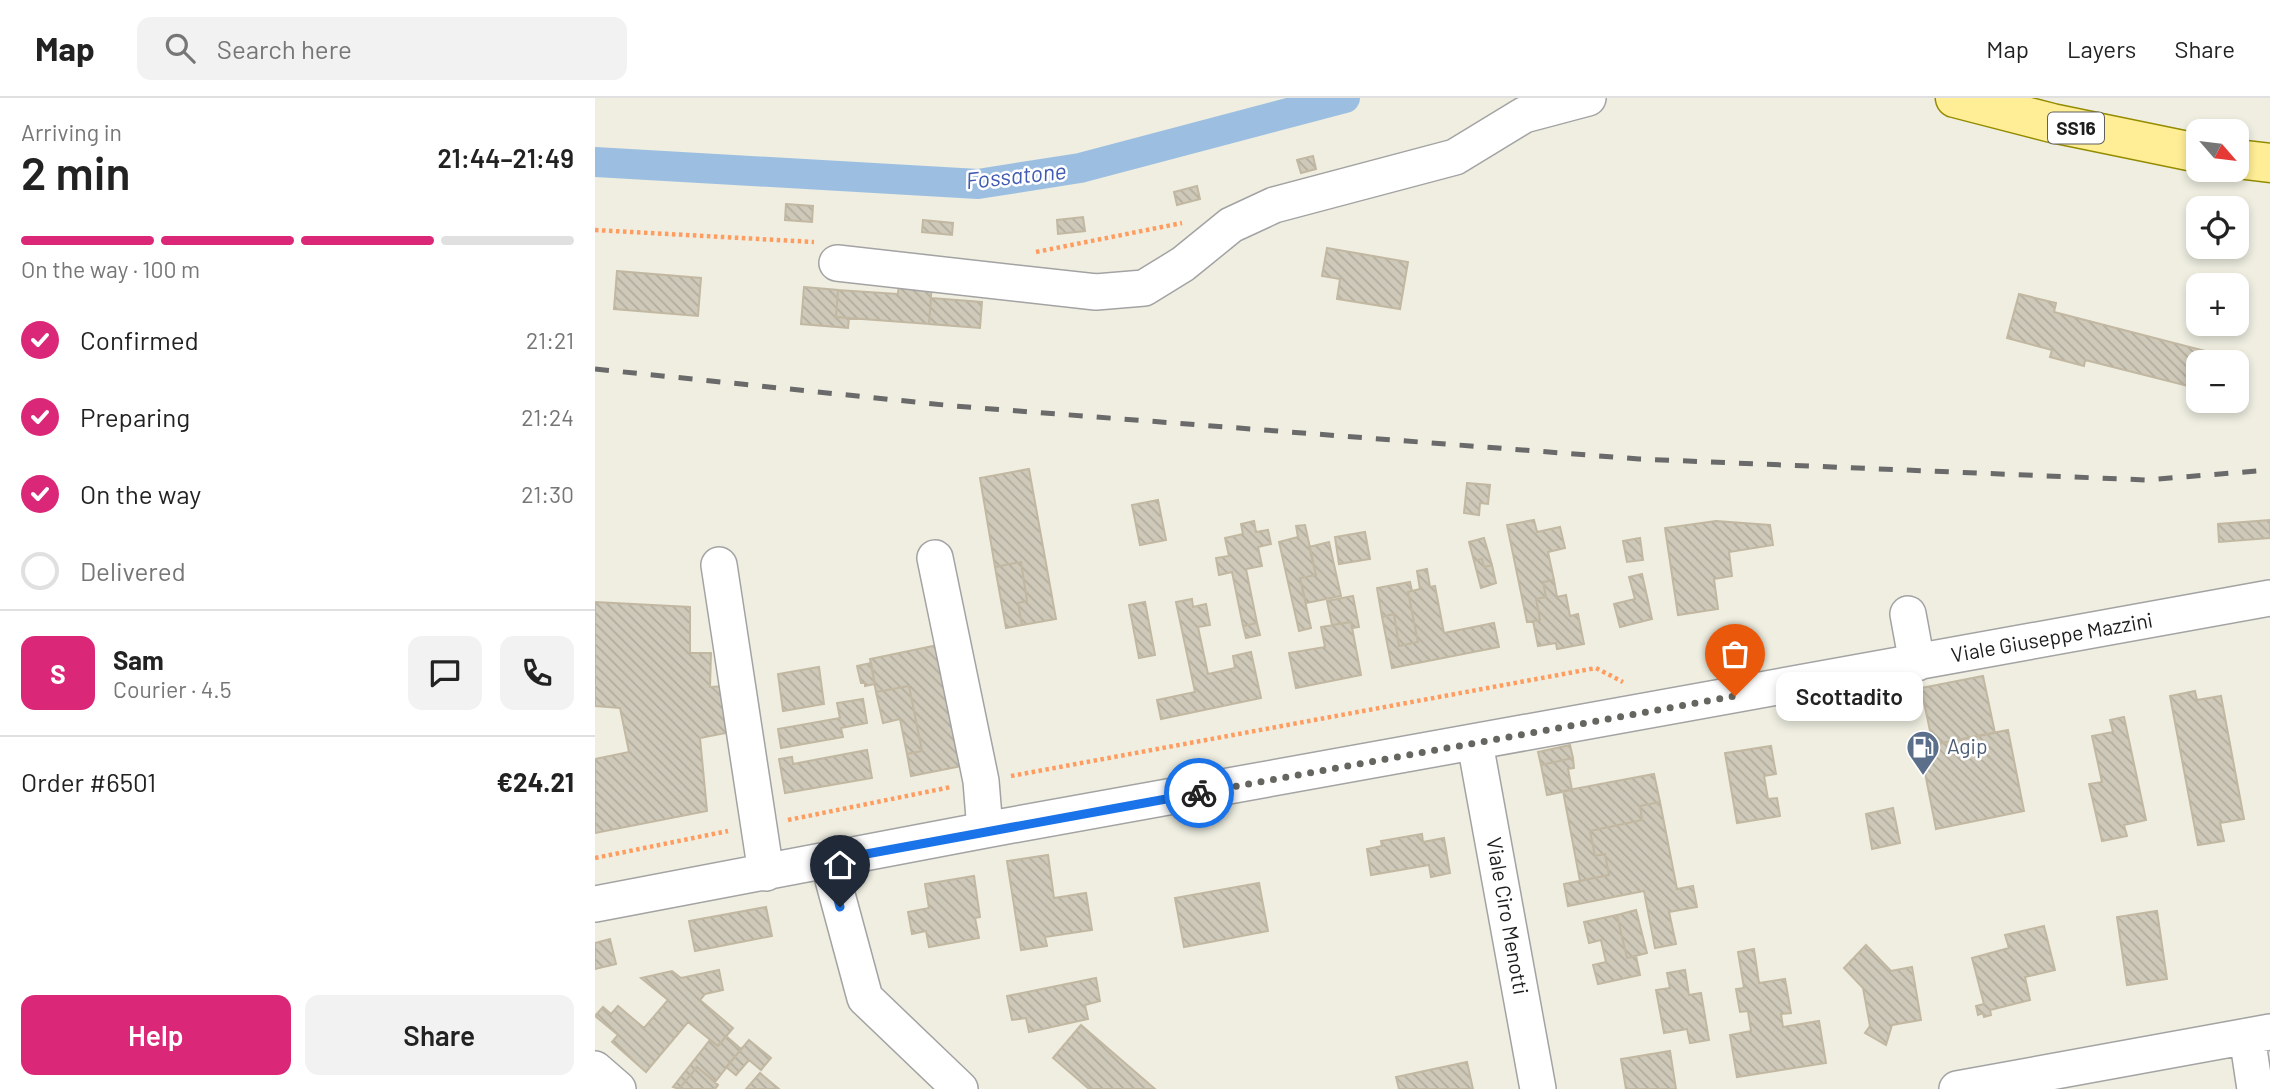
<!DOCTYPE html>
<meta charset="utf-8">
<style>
body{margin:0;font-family:Barlow,sans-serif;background:#f2f2f2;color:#222;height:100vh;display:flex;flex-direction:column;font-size:26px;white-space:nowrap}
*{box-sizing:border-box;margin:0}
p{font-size:23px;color:#767676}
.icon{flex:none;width:38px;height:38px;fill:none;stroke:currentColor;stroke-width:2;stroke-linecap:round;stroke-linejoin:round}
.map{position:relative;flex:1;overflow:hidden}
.details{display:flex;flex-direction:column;background:#fff;width:595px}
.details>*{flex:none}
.needle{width:46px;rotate:118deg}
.fabs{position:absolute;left:1591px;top:21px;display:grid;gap:14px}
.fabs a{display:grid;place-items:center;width:63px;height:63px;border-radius:14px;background:#fff;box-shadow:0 4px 10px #0003;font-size:35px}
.pin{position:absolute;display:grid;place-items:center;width:60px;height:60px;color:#fff;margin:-72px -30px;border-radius:50% 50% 50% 0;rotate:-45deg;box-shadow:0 0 7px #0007}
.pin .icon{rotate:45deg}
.courier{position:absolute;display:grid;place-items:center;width:70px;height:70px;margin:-35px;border:5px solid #1a73e8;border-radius:50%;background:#fff;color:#222;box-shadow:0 2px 9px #0007}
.bubble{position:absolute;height:49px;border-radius:14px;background:#fff;box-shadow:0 4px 10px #0003;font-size:23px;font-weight:600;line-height:49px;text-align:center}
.summary em{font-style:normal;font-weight:600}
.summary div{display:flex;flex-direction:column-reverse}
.summary{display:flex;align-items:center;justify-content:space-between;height:119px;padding:0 21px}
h1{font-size:46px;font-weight:600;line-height:52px}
.bar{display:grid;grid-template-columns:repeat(4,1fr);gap:10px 7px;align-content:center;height:84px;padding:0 21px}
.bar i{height:9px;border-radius:5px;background:#e0e0e0}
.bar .current{background:#db2777}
.bar p{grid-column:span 4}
.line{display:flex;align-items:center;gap:18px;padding:0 21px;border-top:2px solid #e0e0e0}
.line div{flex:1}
.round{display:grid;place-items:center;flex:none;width:74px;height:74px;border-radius:14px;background:#f2f2f2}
ol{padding:0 21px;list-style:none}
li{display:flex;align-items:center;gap:21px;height:77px}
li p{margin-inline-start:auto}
li .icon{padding:7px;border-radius:50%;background:#db2777;color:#fff;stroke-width:4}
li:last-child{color:#767676}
li i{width:38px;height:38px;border:4px solid #e0e0e0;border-radius:50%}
.cta{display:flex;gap:14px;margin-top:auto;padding:14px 21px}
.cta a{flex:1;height:80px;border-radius:14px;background:#db2777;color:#fff;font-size:28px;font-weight:600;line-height:80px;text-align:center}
.cta a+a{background:#f2f2f2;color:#222}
header{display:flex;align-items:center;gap:42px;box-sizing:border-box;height:98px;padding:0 35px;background:#fff;border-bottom:2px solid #e0e0e0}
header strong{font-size:33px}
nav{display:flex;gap:38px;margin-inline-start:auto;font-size:24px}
.search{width:490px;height:63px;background:#f2f2f2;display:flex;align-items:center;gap:18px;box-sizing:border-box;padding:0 24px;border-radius:14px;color:#767676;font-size:26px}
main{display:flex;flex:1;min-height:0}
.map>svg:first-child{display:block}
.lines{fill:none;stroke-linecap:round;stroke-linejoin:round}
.canal{stroke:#9cbfe1;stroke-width:30}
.building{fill:url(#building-back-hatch);stroke:#c2b8a2;stroke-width:2}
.minor-casing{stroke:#a3a3a3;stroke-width:38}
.major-casing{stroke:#948c00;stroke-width:41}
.path{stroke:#ff9d61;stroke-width:4.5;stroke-dasharray:3.5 3.5;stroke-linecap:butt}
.minor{stroke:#fff;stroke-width:35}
.major{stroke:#ffee95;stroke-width:38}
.rail{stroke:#6a6a6a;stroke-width:5;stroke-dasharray:14 14;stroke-linecap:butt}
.done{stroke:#666661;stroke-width:7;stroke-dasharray:0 12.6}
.route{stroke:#1a73e8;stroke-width:9}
.labels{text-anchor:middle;stroke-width:5;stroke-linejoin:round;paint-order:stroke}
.shield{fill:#fff;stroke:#606060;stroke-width:2}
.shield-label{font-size:19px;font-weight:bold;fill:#1c1c1c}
.street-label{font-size:21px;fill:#1c1c1c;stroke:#fff}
.service-label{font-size:21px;fill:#4e5e75;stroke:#fff;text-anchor:start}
.water-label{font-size:23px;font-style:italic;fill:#405ab4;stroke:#fff}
</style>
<header>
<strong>Map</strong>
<div class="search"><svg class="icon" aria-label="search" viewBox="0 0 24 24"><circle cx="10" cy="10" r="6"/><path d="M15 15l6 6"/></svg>Search here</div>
<nav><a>Map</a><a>Layers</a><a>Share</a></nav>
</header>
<main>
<section class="details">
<div class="summary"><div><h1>2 min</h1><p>Arriving in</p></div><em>21:44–21:49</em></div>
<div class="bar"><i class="current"></i><i class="current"></i><i class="current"></i><i></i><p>On the way · 100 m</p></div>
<ol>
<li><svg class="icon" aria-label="check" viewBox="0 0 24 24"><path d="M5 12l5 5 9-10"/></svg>Confirmed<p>21:21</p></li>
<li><svg class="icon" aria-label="check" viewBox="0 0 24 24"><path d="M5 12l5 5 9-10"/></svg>Preparing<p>21:24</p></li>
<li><svg class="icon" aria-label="check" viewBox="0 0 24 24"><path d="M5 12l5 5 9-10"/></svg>On the way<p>21:30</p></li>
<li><i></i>Delivered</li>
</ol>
<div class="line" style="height:126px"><b class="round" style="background:#db2777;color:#fff">S</b><div><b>Sam</b><p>Courier · 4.5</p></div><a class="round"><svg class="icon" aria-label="chat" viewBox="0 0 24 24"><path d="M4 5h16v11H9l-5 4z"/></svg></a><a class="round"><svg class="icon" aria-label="phone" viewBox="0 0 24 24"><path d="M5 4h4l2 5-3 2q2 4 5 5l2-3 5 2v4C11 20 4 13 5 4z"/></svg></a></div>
<div class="line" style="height:91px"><div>Order #6501</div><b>€24.21</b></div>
<div class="cta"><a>Help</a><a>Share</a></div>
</section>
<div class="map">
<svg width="1675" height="991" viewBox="0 0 1675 991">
<defs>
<pattern id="building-back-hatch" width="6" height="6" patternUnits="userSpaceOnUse" patternTransform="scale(1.75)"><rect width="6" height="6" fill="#cfc9b9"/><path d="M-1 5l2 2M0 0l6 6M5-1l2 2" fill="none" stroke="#b1ac9e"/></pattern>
</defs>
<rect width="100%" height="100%" fill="#efeee1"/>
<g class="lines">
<path class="canal" d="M 0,64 L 383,86 L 485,70 L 750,0"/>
</g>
<path class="building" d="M 718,58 L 721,71 L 706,75 L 702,62 Z
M 602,88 L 605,101 L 582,107 L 579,94 Z
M 191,106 L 218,108 L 217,124 L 190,122 Z
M 488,119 L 490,133 L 463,136 L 462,122 Z
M 328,122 L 358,125 L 357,137 L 327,134 Z
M 732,150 L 813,164 L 805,211 L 742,201 L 745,181 L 727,178 Z
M 22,173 L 106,180 L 103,218 L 19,211 Z
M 304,181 L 337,184 L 334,226 L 241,219 L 243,192 L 303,196 Z
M 209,189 L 243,192 L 241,219 L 254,220 L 253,230 L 206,226 Z
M 1424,196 L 1461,205 L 1459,214 L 1610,253 L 1607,264 L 1603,264 L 1601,290 L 1490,262 L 1489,268 L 1455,259 L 1457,252 L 1412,240 Z
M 336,200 L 387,204 L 385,230 L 334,226 Z
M 434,371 L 461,521 L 427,527 L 423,505 L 432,503 L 426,464 L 400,469 L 385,380 Z
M 872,385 L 895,387 L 893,406 L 885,405 L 884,417 L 869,415 Z
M 563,402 L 571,442 L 545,447 L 537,407 Z
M 939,422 L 942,434 L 965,429 L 970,450 L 953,454 L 959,482 L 948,484 L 951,499 L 941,501 L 945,522 L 932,524 L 912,427 Z
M 1675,422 L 1675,440 L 1624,444 L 1623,426 Z
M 659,423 L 661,434 L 673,432 L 676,446 L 663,449 L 667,468 L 651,471 L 662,525 L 648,528 L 637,474 L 624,477 L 621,460 L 634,458 L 630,440 L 648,436 L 646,426 Z
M 1121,423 L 1175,427 L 1178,447 L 1134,454 L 1137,478 L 1119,481 L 1123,511 L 1083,517 L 1070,430 Z
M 710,427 L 721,477 L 705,480 L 716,530 L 704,533 L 684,444 L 703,439 L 701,428 Z
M 770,434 L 775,461 L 744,466 L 740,439 Z
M 889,440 L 897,467 L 889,469 L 887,461 L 879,463 L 874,444 Z
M 1045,440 L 1048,462 L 1032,464 L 1028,443 Z
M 734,444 L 746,498 L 711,505 L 705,480 L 721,477 L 714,449 Z
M 887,461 L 889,469 L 897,467 L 901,485 L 886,490 L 879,463 Z
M 426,464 L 432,503 L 423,505 L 427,527 L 411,530 L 400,469 Z
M 832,471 L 835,489 L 840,488 L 849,535 L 899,525 L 904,549 L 797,570 L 787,519 L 799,516 L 804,548 L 823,544 L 813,494 L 825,491 L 822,473 Z
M 1047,476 L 1057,521 L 1025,529 L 1019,506 L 1040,501 L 1034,479 Z
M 959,482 L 962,499 L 971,497 L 975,518 L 983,516 L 989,546 L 962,551 L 961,545 L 943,548 L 938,523 L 945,522 L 941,501 L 951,499 L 948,484 Z
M 815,484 L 817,493 L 813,494 L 823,544 L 804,548 L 799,516 L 787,519 L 782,490 Z
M 758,498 L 764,529 L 757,530 L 756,524 L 737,527 L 732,503 Z
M 597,501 L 598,509 L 611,506 L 615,527 L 603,529 L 613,576 L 640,570 L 638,558 L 656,554 L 666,600 L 566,621 L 562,602 L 600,594 L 581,504 Z
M 0,504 L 95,509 L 95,555 L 116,555 L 115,589 L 129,588 L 131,635 L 105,640 L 112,713 L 0,735 L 0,661 L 34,654 L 25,610 L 0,608 Z
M 550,504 L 560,557 L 544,560 L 534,507 Z
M 756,524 L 766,577 L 701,590 L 694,555 L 730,549 L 726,529 Z
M 662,525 L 665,537 L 651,540 L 648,528 Z
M 343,547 L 367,668 L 316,678 L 312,656 L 327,653 L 314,588 L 281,594 L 275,561 Z
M 276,565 L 280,586 L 270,588 L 270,585 L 266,585 L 262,568 Z
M 224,569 L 229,606 L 188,613 L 183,576 Z
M 1388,578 L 1400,635 L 1338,647 L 1326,590 Z
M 314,588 L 327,653 L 312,656 L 305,621 L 288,625 L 281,594 Z
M 1600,593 L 1602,602 L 1626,598 L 1649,721 L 1625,725 L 1629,743 L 1603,747 L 1575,598 Z
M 268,601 L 272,625 L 246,630 L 248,639 L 186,650 L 183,631 L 245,620 L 242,605 Z
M 1529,619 L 1551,722 L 1529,727 L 1532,738 L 1507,743 L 1494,686 L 1507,684 L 1497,638 L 1518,634 L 1515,622 Z
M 1413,632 L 1429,713 L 1341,731 L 1325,649 Z
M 975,647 L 978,660 L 946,667 L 943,654 Z
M 1176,648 L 1181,676 L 1169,678 L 1173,701 L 1182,700 L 1185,718 L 1142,725 L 1130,655 Z
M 272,652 L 277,680 L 190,695 L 184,661 L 197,659 L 198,666 Z
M 978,660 L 979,670 L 973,671 L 977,692 L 952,697 L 946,667 Z
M 1059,676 L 1065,704 L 1045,708 L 1047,722 L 995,733 L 1000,758 L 1010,756 L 1014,777 L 985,783 L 968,693 Z
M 1065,704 L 1082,791 L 1098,788 L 1102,809 L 1074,814 L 1081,846 L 1060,850 L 1049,793 L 973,808 L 969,786 L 1014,777 L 1010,756 L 1000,758 L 995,733 L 1047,722 L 1045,708 Z
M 1298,710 L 1305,745 L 1277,751 L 1271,716 Z
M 827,736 L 828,744 L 849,740 L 855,775 L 836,779 L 834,767 L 776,777 L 772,751 L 787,748 L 786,743 Z
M 453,757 L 459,800 L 491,795 L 497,832 L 450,839 L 452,848 L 426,852 L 412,763 Z
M 379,778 L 385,819 L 380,820 L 384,840 L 334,849 L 331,833 L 317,836 L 313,814 L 334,810 L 330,786 Z
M 664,785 L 673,833 L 589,849 L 580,800 Z
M 171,809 L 177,838 L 100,853 L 94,823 Z
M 1041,812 L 1052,855 L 1032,860 L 1022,817 Z
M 1562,813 L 1572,881 L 1532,887 L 1522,819 Z
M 1022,817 L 1032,860 L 1041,858 L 1045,877 L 1003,886 L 998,867 L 1011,864 L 1006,842 L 994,845 L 989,824 Z
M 1449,828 L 1460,872 L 1430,879 L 1435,902 L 1395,912 L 1396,917 L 1389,919 L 1388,915 L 1383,917 L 1381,908 L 1389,906 L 1377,860 L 1414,850 L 1410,837 Z
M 15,841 L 21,866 L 0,871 L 0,845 Z
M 1271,847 L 1296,873 L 1317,869 L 1326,922 L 1297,927 L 1291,947 L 1270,935 L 1275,928 L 1268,890 L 1249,870 Z
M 1159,851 L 1164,885 L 1190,881 L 1196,915 L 1186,916 L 1188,929 L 1224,923 L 1231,965 L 1142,979 L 1135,937 L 1156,933 L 1153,913 L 1145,914 L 1141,891 L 1149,890 L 1143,854 Z
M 124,872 L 128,892 L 110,896 L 105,902 L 138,930 L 123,948 L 93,924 L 51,974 L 17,944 L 23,937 L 0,918 L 8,909 L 16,916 L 23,908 L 49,930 L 73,902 L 46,880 L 77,873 L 86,880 Z
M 1090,872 L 1094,897 L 1106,895 L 1114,942 L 1095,945 L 1092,931 L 1069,935 L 1061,892 L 1075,890 L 1072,875 Z
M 501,880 L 505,903 L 490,907 L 493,921 L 434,934 L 431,920 L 417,922 L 412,898 Z
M 486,927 L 560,991 L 494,991 L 458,960 Z
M 131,938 L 146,951 L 120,984 L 102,969 L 84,991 L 78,989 L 115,942 L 123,948 Z
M 154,942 L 176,960 L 166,972 L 154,962 L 141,977 L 131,969 Z
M 1075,953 L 1081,991 L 1031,991 L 1026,961 Z
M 872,964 L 878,991 L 804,991 L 801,979 Z
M 102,969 L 123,987 L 120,991 L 84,991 Z
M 165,975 L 184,991 L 151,991 Z"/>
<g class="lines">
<defs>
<path id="minor" d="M 242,165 L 501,194 L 549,190 L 588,166 L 636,127 L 679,107 L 860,59 L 929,17 L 993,0
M 340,460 L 386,683 L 390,732
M 124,467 L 171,775
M 1313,516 L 1322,565
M 880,645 L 943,991
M 233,763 L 270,900 L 365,991
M 0,806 L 390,732 L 1675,500
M 1652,938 L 1660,991
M 0,971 L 23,991
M 1362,991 L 1675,934"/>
<path id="major" d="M 1360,0 L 1457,25 L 1603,55
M 1642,61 L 1675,65"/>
</defs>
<use href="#minor" class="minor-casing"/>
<use href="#major" class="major-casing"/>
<path class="path" d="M 0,132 L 219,144
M 441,154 L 587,125
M 416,678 L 1001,570 L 1028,584
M 193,722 L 356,689
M 0,760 L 133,733"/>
<use href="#minor" class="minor"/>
<use href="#major" class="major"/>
<path class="rail" d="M 0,271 L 359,308 L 1044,361 L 1551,382 L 1675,372"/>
</g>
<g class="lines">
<path class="done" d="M 604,695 L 1140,598"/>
<path class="route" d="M 245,809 L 233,763 L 604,695"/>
</g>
<defs>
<symbol id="fuel-pin" viewBox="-11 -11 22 30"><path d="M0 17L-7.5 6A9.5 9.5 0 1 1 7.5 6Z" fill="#5c6f8a" stroke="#fff"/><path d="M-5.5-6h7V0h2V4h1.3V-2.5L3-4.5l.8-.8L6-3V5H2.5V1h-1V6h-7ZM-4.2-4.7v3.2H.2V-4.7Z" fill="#fff"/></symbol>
</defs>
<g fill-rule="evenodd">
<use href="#fuel-pin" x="1309" y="630" width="38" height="52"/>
</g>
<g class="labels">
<rect class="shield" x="1453" y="14.5" width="56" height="31" rx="5"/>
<g class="shield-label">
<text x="1481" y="37">SS16</text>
</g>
<g class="street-label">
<text transform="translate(1457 540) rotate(-10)" y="7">Viale Giuseppe Mazzini</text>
<text transform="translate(912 818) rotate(80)" y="7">Viale Ciro Menotti</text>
</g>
<g class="service-label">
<text x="1352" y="656">Agip</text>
</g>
<g class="water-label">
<text transform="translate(421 78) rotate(-6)" y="8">Fossatone</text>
</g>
</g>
</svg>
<div class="fabs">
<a><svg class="needle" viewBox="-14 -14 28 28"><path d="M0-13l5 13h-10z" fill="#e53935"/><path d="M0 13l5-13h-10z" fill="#767676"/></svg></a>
<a><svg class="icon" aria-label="locate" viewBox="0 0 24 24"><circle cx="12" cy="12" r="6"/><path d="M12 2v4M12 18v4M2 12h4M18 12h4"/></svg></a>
<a>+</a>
<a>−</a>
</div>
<div class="pin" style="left:1140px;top:598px;background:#ea580c"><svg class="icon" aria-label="bag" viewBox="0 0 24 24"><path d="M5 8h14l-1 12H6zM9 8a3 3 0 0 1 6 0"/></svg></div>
<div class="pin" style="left:245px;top:809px;background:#1f2937"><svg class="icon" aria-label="home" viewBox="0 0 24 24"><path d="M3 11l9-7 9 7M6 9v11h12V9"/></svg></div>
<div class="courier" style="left:604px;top:695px"><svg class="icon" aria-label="bike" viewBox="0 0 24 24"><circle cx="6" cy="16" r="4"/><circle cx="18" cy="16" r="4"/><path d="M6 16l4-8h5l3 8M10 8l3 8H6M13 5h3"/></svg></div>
<div class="bubble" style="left:1181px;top:574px;width:147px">Scottadito</div>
</div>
</main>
